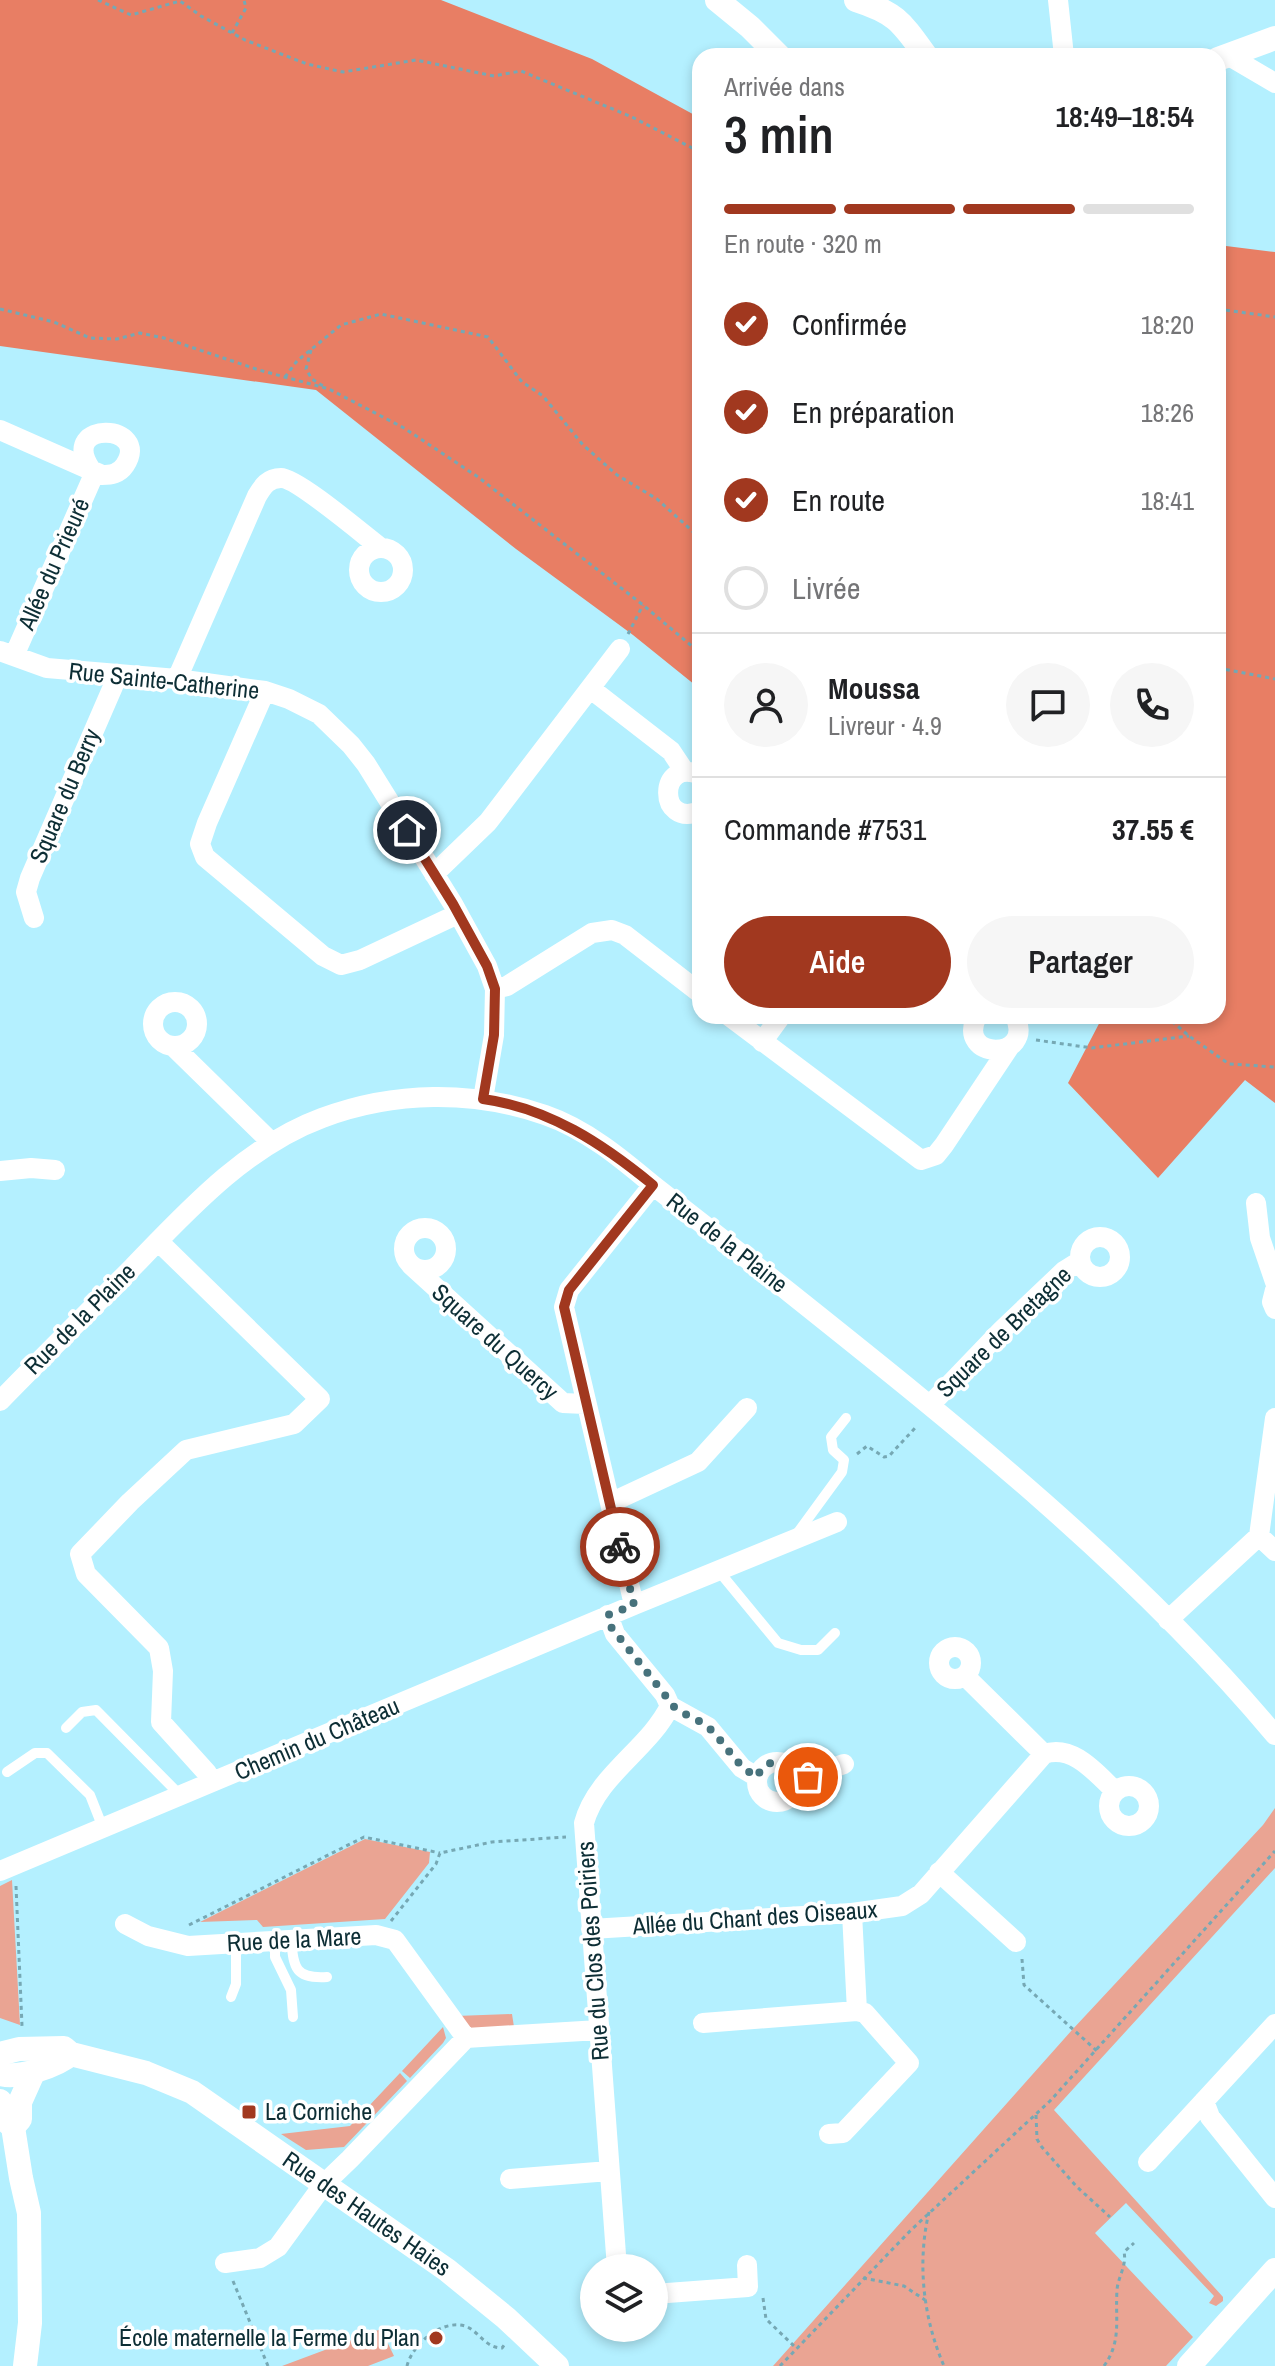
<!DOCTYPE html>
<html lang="fr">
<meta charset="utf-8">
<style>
body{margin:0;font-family:"Archivo Narrow",sans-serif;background:#f6f6f6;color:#202124;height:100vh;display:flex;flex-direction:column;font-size:30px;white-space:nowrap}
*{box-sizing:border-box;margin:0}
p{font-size:26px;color:#757577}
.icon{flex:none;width:44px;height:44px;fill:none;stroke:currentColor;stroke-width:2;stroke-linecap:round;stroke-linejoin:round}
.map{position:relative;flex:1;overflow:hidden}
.details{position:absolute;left:692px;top:48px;width:534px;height:976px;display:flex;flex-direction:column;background:#fff;border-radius:24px;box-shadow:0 4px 12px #0003}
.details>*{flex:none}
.tools{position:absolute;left:580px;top:2254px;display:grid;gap:16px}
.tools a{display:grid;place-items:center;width:88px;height:88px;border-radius:50%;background:#fff;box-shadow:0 4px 12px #0003;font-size:40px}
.pin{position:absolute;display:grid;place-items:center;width:68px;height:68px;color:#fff;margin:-34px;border:4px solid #fff;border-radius:50%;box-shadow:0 2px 8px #0007}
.courier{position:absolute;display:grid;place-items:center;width:80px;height:80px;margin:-40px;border:6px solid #a1381f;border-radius:50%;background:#fff;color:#222;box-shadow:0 2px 10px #0007}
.head em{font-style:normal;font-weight:600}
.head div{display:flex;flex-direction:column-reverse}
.head{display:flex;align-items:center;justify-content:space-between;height:136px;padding:0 32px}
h1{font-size:52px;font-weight:600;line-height:60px}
.bar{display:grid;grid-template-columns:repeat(4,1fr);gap:12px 8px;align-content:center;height:96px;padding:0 32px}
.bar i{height:10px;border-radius:6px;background:#e0e0e0}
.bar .active{background:#a1381f}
.bar p{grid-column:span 4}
.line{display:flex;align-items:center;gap:20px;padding:0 32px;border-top:2px solid #e0e0e0}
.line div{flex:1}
.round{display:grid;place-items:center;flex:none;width:84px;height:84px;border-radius:42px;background:#f6f6f6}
ol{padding:0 32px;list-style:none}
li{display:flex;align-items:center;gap:24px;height:88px}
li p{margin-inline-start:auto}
li .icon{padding:8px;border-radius:50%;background:#a1381f;color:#fff;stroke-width:4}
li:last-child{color:#757577}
li i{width:44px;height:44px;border:4px solid #e0e0e0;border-radius:50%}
.action{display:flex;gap:16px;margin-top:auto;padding:16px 32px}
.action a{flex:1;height:92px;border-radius:48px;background:#a1381f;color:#fff;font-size:32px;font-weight:600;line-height:92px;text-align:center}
.action a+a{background:#f6f6f6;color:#202124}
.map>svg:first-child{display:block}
.green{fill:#eaa493}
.forest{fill:#e87e64}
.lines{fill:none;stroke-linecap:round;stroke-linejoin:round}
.path{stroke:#76a8b4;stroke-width:3;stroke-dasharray:4 4;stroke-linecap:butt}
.service{stroke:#fff;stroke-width:10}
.minor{stroke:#fff;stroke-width:20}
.tertiary{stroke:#fff;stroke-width:24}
.done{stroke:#47727c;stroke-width:8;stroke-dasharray:0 14.4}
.route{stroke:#a1381f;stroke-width:10}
.poi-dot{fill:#a1381f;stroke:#fff;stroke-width:3}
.labels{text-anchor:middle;stroke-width:7;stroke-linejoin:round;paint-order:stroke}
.street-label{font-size:24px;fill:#0d2e35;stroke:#fff}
.poi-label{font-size:24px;fill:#0d2e35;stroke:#fff;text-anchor:start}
</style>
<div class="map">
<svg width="1275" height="2366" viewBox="0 0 1275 2366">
<rect width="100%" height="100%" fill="#b4f0ff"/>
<path class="green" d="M 1275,1808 L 1275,1868 L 1054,2110 L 1223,2297 L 1223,2301 L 1216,2306 L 1209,2303 L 1214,2296 L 1126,2203 L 1095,2233 L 1193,2337 L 1166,2366 L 773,2366 L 1072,2030 L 1263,1825 Z
M 365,1839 L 430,1852 L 429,1863 L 385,1919 L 263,1927 L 257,1920 L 200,1922 Z
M 12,1880 L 20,2025 L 0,2018 L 0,1886 Z
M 512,2014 L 514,2027 L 472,2029 L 456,2016 Z
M 443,2027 L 446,2038 L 443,2043 L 410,2078 L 402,2071 Z
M 400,2073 L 407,2081 L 344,2147 L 306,2150 L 281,2134 L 350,2126 Z
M 381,2329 L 394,2356 L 368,2366 L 282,2366 Z"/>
<path class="forest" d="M 0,0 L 441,0 L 592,59 L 700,118 L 700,689 L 633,635 L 516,549 L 316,390 L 0,346 Z
M 1218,245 L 1275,252 L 1275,1103 L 1245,1080 L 1158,1178 L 1068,1083 L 1103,1016 L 1218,1016 Z"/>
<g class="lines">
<path class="path" d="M 98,0 L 131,15 L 180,1 L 201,16 L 245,40 L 307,64 L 343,72 L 416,60 L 494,76 L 521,71 L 632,117 L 700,152
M 232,33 L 246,8 L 244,0
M 0,309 L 54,322 L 90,338 L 117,339 L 140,333 L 164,338 L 259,370 L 329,389 L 404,428 L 478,477 L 643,605 L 700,653
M 1218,309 L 1275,317
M 311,350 L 306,369 L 312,379 L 323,386
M 285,377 L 297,361 L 341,325 L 381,314 L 488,337 L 522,382 L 543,396 L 583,445 L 617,475 L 657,499 L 700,538
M 628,634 L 643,605
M 1218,668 L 1275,679
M 1166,1016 L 1189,1036 L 1229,1064 L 1275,1067
M 1036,1040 L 1092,1048 L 1189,1036
M 857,1454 L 867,1446 L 884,1457 L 889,1456 L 916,1427
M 16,1886 L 22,2026
M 391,1921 L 436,1864 L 440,1853 L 492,1842 L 566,1837
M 189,1925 L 364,1837 L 440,1853
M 1022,1959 L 1024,1985 L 1097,2051
M 1036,2115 L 1037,2139 L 1041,2146 L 1076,2186 L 1110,2217
M 929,2212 C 917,2262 923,2318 944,2366
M 863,2278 L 904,2286 L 925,2300
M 233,2281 L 268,2366
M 763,2298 L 766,2319 L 795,2347
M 407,2366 C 412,2345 441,2319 465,2326 C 479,2331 485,2348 502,2348 L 505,2344
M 780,2366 L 911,2230 L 1050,2101 L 1275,1851
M 1104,2366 C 1122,2341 1115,2319 1117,2290 C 1118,2277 1127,2265 1124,2252 L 1134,2243"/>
<path class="service" d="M 796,1535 L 842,1472 L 844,1460 L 833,1450 L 831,1437 L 846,1418
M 717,1569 L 778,1643 L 801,1650 L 818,1650 L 835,1633
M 66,1728 L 82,1712 L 96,1710 L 180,1795
M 7,1772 L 35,1753 L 47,1753 L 90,1795 L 103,1828
M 291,1940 C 294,1968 295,1979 327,1977
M 275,1941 L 275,1957 L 291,1990 L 293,2017
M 231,1997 L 236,1984 L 236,1943"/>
<path class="minor" d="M 1058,0 L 1064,56
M 1229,56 L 1275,83
M 0,430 L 102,475 C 111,475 119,474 125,465 C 152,424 59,419 90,468
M359 570a22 22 0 1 1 44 0a22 22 0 1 1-44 0Z
M 0,651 L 47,668 L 177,679 L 265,691 L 289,699 L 319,714 L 351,745 L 366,764 L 453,904 L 487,966 L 495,989 L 494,1035 L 483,1099
M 14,656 L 95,472
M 177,679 L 257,496 C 263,486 268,478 281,478 C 297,478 364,535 381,548
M 591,689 L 671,751 L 685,772
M 265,691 L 207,823 L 200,844 L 205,857 L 323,956 L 341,965 L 360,960 L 458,914
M 700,775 C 658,756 657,829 700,811
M 434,874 L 488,822 L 620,649
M 34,918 L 26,892 L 30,878 L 118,675
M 495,989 L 507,986 L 592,933 L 612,930 L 625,935 L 700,993
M153 1024a22 22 0 1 1 44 0a22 22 0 1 1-44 0Z
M 729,1016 L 921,1160 L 936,1155 L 944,1145 L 1010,1046
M 977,1016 C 955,1061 1036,1061 1015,1016
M 762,1042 L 781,1016
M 173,1046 L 271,1142
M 0,1171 L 31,1168 L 55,1170
M 1256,1203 L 1260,1238 L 1275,1282
M404 1249a21 21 0 1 1 42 0a21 21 0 1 1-42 0Z
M1080 1257a20 20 0 1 1 40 0a20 20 0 1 1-40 0Z
M 158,1241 L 320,1399 L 294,1424 L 186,1450 L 130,1502 L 80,1554 L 86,1574 L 159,1648 L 163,1671 L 161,1722 L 207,1773 L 212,1782
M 411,1265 L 563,1403 L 585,1404
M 1275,1290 L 1272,1302 L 1275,1309
M 0,1401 C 44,1356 88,1312 132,1268 C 187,1211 246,1146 322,1118 C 394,1091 473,1090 545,1115 C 586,1129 622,1159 654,1186 C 686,1211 718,1236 750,1261 C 934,1408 1123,1554 1275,1735
M 930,1405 L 1002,1330 L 1064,1271 L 1080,1261
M 610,1503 L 698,1462 L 747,1408
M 1259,1536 L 1275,1551
M 634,1605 L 837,1522
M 608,1615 L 615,1634 L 665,1695 L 670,1706 C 649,1749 597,1775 584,1823 L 617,2268
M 1168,1620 L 1259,1536 L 1275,1418
M939 1663a16 16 0 1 1 32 0a16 16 0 1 1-32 0Z
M 965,1676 L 1044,1754
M 670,1706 L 708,1727 L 742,1768 L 757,1777
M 1044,1754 C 1073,1744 1096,1773 1115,1791
M757 1782a20 20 0 1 1 40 0a20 20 0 1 1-40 0Z
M 798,1780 L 844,1764
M1109 1806a20 20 0 1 1 40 0a20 20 0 1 1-40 0Z
M 0,1871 L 634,1605 L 564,1307 L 569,1290 L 653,1185
M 939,1872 L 1016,1942
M 852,1913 L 857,2011
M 125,1924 L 148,1936 L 188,1946 L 376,1935 L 395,1940 L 466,2038
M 591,1929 L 852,1913 L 902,1906 L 921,1894 L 1044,1754
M 703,2023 L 857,2011 L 865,2013 L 909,2063 L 843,2133 L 829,2134
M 1204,2101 L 1210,2117 L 1275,2198
M 1148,2162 L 1275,2024
M 510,2179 L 609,2171
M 225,2263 L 260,2258 L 278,2247 L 324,2184 L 350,2159 L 466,2038 L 599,2030
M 654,2294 L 748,2287 L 747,2265"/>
<g class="tertiary">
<path d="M 717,0 L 750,27 L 779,56"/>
<path d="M 856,0 C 897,13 902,23 926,56"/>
<path d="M 1218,59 L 1275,38"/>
<path id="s1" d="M 0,2054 L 19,2049 L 64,2048 L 71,2054 L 146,2073 L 192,2092 L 447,2270 L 506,2318 L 557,2366"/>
<path d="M 0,2074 C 19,2079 57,2066 71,2054"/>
<path d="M 0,2101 L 4,2119 L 13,2127 L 21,2178 L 29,2213 L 30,2323 L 25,2366"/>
<path d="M 13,2127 L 20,2119 L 20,2102 L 33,2073"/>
<path d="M 1189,2366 L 1275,2270"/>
</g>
</g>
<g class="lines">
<path class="done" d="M 620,1547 L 634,1605 L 608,1615 L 611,1627 L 665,1695 C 675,1715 693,1714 709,1728 C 727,1745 735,1765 757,1777 C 763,1763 774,1759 788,1764 L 798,1780 L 808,1777"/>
<path class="route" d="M 407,830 L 453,904 L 487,966 L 495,989 L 494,1035 L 483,1099 C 549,1108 603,1144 653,1185 L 569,1290 L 564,1307 L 620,1547"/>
</g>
<g class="poi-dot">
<rect x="241" y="2104" width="16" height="16" rx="4"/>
<circle cx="436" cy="2338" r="8"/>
</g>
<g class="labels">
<g class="street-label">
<text transform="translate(54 564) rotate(-66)" y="8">Allée du Prieuré</text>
<text transform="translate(164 681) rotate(6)" y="8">Rue Sainte-Catherine</text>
<text transform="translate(65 796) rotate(-67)" y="8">Square du Berry</text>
<text transform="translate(727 1243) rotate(38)" y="8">Rue de la Plaine</text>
<text transform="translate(80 1319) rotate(-45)" y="8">Rue de la Plaine</text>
<text transform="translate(1004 1332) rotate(-44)" y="8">Square de Bretagne</text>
<text transform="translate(495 1342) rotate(42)" y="8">Square du Quercy</text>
<text transform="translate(317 1739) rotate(-23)" y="8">Chemin du Château</text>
<text transform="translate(755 1918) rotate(-4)" y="8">Allée du Chant des Oiseaux</text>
<text transform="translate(294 1940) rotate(-3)" y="8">Rue de la Mare</text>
<text transform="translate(593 1951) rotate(-94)" y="8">Rue du Clos des Poiriers</text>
<text dy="8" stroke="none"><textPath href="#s1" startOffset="414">Rue des Hautes Haies</textPath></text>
</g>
<g class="poi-label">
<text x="265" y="2120">La Corniche</text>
<text x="420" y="2346" text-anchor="end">École maternelle la Ferme du Plan</text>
</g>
</g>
</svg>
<div class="tools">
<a><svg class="icon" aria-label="layers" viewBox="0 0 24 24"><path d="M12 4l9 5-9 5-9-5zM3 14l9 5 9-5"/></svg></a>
</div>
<div class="pin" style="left:808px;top:1777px;background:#ea580c"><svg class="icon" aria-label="bag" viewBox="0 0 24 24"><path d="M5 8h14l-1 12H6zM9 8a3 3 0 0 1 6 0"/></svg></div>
<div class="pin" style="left:407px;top:830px;background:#1f2937"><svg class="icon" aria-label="home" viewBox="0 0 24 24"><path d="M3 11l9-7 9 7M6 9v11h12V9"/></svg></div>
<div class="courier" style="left:620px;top:1547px"><svg class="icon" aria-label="bike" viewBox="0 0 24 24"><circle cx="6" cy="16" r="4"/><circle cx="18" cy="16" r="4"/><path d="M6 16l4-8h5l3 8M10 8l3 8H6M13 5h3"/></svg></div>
<section class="details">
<div class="head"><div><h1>3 min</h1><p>Arrivée dans</p></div><em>18:49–18:54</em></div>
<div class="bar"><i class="active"></i><i class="active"></i><i class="active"></i><i></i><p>En route · 320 m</p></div>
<ol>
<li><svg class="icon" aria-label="check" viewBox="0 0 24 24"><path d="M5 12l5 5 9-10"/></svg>Confirmée<p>18:20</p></li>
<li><svg class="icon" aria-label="check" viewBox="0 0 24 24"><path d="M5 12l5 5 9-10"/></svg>En préparation<p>18:26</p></li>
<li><svg class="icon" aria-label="check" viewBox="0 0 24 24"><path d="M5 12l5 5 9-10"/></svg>En route<p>18:41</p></li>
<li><i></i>Livrée</li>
</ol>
<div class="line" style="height:144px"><a class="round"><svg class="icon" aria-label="person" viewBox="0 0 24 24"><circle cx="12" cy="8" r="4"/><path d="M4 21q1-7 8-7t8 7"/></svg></a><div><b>Moussa</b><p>Livreur · 4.9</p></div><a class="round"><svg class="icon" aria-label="chat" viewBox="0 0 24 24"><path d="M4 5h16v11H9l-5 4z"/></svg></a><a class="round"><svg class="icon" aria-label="phone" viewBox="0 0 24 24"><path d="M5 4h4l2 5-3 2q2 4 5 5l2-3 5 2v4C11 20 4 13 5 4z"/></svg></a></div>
<div class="line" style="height:104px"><div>Commande #7531</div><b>37.55 €</b></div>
<div class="action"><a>Aide</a><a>Partager</a></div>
</section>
</div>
